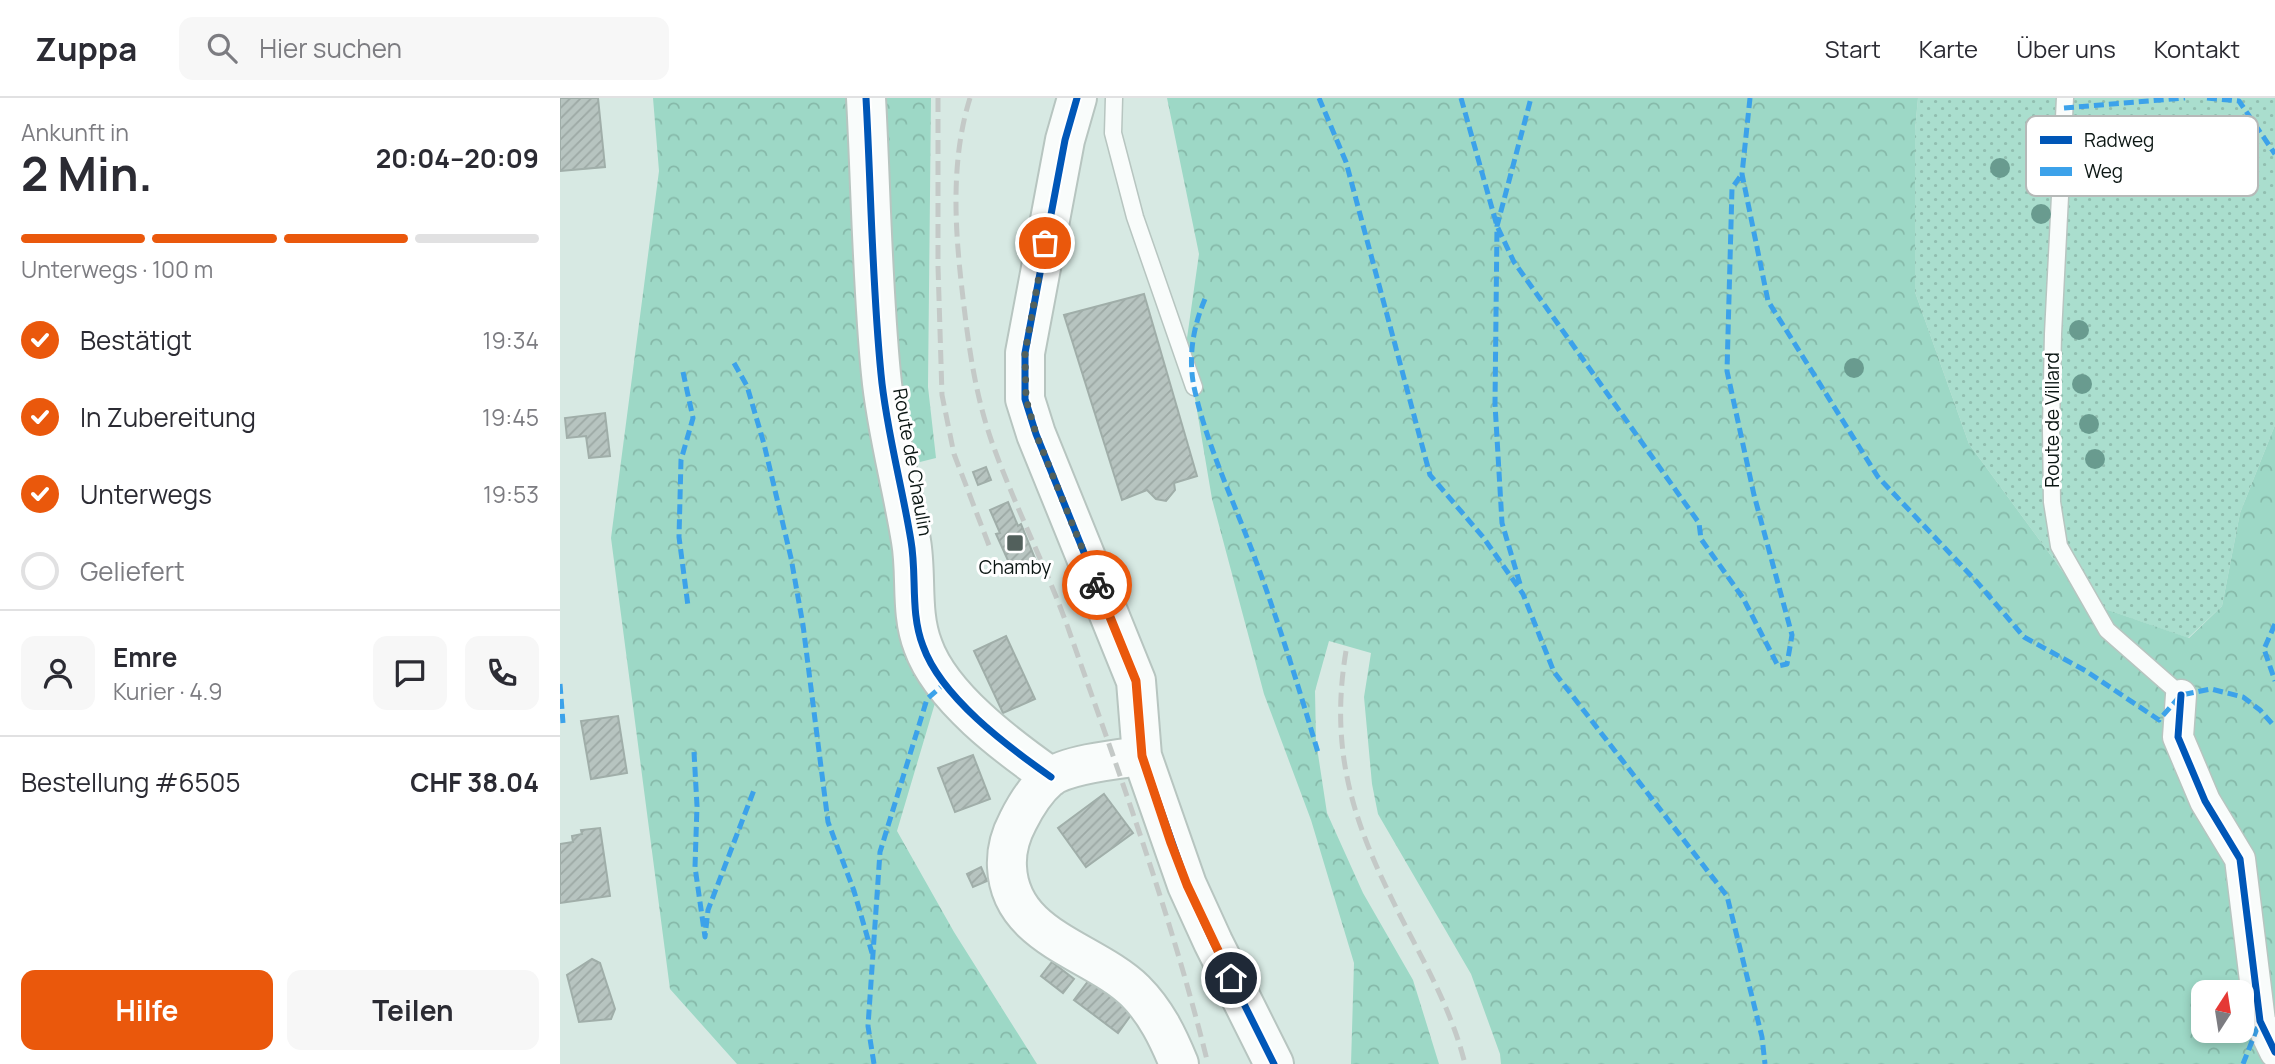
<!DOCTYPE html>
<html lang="de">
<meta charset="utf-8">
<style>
body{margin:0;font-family:Manrope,sans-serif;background:#f7f7f7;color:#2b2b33;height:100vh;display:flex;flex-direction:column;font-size:26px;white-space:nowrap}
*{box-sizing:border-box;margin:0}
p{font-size:23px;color:#7c7c81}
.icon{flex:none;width:38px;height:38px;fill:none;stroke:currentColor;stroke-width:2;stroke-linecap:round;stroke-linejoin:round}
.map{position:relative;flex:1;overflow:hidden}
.sheet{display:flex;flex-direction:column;background:#fff;width:560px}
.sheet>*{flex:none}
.needle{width:46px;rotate:12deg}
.tools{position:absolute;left:1631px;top:882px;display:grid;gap:14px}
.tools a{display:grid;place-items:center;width:63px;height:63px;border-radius:14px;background:#fff;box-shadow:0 4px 10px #0003;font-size:35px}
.pin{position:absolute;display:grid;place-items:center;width:60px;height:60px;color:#fff;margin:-30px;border:4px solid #fff;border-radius:50%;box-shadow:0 2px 7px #0007}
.courier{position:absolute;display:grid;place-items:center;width:70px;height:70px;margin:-35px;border:5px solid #ea580c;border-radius:50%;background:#fff;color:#222;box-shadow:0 2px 9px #0007}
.summary em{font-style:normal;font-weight:700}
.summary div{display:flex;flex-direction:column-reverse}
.summary{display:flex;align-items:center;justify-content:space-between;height:119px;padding:0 21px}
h1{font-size:46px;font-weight:700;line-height:52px}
.bar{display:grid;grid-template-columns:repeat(4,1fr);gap:10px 7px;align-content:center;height:84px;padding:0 21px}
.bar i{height:9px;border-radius:5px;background:#e1e1e2}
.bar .active{background:#ea580c}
.bar p{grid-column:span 4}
.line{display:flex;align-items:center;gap:18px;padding:0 21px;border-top:2px solid #e1e1e2}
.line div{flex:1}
.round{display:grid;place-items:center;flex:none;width:74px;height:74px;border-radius:14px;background:#f7f7f7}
ol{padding:0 21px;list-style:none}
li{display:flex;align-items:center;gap:21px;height:77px}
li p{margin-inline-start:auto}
li .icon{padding:7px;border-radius:50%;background:#ea580c;color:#fff;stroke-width:4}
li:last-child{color:#7c7c81}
li i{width:38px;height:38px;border:4px solid #e1e1e2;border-radius:50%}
.primary-button{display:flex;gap:14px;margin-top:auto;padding:14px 21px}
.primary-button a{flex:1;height:80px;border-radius:14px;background:#ea580c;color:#fff;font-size:28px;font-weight:700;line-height:80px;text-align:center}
.primary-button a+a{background:#f7f7f7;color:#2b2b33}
header{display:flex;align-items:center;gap:42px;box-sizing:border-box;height:98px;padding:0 35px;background:#fff;border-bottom:2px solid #e1e1e2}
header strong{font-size:33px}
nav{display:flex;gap:38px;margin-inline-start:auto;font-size:24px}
.search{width:490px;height:63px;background:#f7f7f7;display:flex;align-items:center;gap:18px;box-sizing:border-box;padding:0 24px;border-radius:14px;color:#7c7c81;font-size:26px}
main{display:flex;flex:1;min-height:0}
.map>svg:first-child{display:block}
.grass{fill:url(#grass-dots)}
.forest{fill:url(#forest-crowns);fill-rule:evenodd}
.building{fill:url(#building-hatch);stroke:#a0aea9;stroke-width:2}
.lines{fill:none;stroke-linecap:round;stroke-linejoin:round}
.service-casing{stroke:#b7c5c0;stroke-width:19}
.minor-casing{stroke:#b7c5c0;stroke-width:33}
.tertiary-casing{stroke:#b7c5c0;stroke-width:42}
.service{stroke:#f9fcfb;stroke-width:16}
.minor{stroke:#f9fcfb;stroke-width:30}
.tertiary{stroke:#f9fcfb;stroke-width:38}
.rail{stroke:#c4c9c7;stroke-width:5;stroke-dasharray:14 7;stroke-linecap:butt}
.quiet{stroke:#3ca2ea;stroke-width:5;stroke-dasharray:10 5;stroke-linecap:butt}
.cycleway-casing{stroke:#fff;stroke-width:11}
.cycleway{stroke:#0057b8;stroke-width:7}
.tree{fill:#699b8f}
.done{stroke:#52605c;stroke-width:7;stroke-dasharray:0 12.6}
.route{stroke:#ea580c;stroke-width:9}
.poi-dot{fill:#52605c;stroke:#fff;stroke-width:2.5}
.labels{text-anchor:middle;stroke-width:6;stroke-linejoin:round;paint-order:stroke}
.street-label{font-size:19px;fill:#0b1613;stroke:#fff}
.poi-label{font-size:19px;fill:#0b1613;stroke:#fff}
.key{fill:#fff;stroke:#b6b9b8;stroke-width:2}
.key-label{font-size:19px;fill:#0b1613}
</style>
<header>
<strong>Zuppa</strong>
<div class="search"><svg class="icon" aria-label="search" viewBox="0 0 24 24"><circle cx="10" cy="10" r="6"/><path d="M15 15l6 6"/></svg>Hier suchen</div>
<nav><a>Start</a><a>Karte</a><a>Über uns</a><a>Kontakt</a></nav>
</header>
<main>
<section class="sheet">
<div class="summary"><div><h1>2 Min.</h1><p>Ankunft in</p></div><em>20:04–20:09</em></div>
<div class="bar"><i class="active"></i><i class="active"></i><i class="active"></i><i></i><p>Unterwegs · 100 m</p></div>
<ol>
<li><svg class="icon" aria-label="check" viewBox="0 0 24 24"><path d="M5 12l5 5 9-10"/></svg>Bestätigt<p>19:34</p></li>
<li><svg class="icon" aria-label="check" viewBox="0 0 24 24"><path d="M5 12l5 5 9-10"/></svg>In Zubereitung<p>19:45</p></li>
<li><svg class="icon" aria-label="check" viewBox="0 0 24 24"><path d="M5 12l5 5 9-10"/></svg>Unterwegs<p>19:53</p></li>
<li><i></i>Geliefert</li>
</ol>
<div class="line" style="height:126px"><a class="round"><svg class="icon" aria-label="person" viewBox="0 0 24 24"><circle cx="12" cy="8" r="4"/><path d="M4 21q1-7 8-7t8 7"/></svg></a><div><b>Emre</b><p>Kurier · 4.9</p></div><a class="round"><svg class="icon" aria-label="chat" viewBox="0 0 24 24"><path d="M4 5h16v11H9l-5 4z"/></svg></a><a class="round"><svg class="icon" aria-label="phone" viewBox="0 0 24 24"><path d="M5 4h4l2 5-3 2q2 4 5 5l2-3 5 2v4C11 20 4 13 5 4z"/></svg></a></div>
<div class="line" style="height:91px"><div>Bestellung #6505</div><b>CHF 38.04</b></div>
<div class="primary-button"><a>Hilfe</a><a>Teilen</a></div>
</section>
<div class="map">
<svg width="1715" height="966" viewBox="0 0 1715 966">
<defs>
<pattern id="grass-dots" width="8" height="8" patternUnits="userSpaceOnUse" patternTransform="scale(1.75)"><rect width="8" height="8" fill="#aadece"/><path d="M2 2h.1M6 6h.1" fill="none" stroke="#91beb0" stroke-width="1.8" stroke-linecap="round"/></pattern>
<pattern id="forest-crowns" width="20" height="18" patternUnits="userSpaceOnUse" patternTransform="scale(1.75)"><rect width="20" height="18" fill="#9dd8c6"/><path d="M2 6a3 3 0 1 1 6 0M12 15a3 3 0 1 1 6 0" fill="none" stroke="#86b9a9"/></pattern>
<pattern id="building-hatch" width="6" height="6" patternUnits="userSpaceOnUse" patternTransform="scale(1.75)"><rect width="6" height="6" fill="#b7c4c0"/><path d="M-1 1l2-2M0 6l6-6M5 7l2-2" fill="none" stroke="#9ca8a4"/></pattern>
</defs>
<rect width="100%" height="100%" fill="#d7e9e3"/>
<path class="grass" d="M 1358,0 L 1715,0 L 1715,327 L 1680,415 L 1662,508 L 1628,540 L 1525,504 L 1409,346 L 1355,194 L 1355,32 Z"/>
<path class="forest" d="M 93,0 L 371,0 L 368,289 L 376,360 L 352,366 L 363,459 L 386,568 L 337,733 L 394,834 L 477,966 L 177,966 L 110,891 L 51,440 L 99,73 Z
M 607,0 L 1358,0 L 1355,32 L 1355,194 L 1409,346 L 1525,504 L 1629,540 L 1662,508 L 1680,415 L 1715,327 L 1715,966 L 941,966 L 940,956 L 911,876 L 818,716 L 812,686 L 804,599 L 811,555 L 769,543 L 755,593 L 756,643 L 767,715 L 803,795 L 853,882 L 879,966 L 791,966 L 794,865 L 751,722 L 704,596 L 652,401 L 626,247 L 639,156 ZM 1643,894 L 1682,894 L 1682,933 L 1643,933 Z"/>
<path class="building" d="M 0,0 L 38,0 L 45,69 L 0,73 Z
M 584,196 L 637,378 L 614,385 L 615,392 L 606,403 L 596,401 L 587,392 L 562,402 L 504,217 Z
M 45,315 L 50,358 L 29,360 L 26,338 L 7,340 L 5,320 Z
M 426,369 L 431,382 L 418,387 L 413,374 Z
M 448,404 L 458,428 L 461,426 L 478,468 L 455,478 L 436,436 L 440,435 L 430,412 Z
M 446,538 L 475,601 L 443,615 L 414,553 Z
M 58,618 L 67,675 L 31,681 L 21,623 Z
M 413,657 L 430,701 L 395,714 L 378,670 Z
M 544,696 L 573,735 L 526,769 L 498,730 Z
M 40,730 L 50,798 L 0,805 L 0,746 L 13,744 L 12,738 L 22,736 L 21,732 Z
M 421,769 L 427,783 L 413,789 L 407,776 Z
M 32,861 L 40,865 L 55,911 L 51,921 L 19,924 L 7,877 Z
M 492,864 L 514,881 L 503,895 L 481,878 Z
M 532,878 L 576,910 L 558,935 L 514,902 Z"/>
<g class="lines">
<defs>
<path id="service" d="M 554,0 L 553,35 L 575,119 L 634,289
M 1505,0 L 1493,236 L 1491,330 L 1492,404 L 1499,448 L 1547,532 L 1621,597"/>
<path id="minor" d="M 1621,597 L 1618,639 L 1645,703 L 1680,761 L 1700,923 L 1715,954"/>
<path id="tertiary" d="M 306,0 C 311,91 312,185 321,276 C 326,331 342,387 351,443 C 357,477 350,515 363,548 C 381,599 447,648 491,679
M 517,0 L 505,42 L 465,255 L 465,301 L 476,336 L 576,583 L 582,658 L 627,787 L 653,844 L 714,966
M 582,658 C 559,661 508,666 489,680 C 475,692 466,707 458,723 C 450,738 446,752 447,769 C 450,840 533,852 575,893 C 596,914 608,939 619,966"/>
</defs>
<use href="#service" class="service-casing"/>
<use href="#minor" class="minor-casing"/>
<use href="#tertiary" class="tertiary-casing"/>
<use href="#service" class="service"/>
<use href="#minor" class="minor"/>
<use href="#tertiary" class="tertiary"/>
<path class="rail" d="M 378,0 L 378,168 L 382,297 L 394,356 L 430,450
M 410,0 C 390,64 395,134 403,200 C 409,252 416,301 434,350 C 456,410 485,467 507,527 C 558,672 611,816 648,966
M 786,553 C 768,661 797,734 846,829 C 869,873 893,917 905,966"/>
<path class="quiet" d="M 759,0 L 786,64 L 870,377 L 923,439 L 963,496 L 994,574 L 1167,798 L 1202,939 L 1205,966
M 901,0 L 937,128 L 954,164 L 1139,425 L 1141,441 L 1183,500 L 1218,568 L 1227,566 L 1232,537 L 1194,397 L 1167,273 L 1172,90 L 1182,76
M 1190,0 L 1182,76 L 1208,203 L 1318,379 L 1417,484 L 1464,539 L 1526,573 L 1599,622 L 1621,597 L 1651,591 L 1683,599 L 1700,612 L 1715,629
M 1647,0 L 1679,3 L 1715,56
M 1504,10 L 1625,0
M 645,201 C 633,229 628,259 634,289 C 646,345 673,402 693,455 C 718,522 739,590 759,658
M 174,265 L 187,288 L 204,346 L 231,460 L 243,527 L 268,724 L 294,793 L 312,855
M 123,274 L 133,320 L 121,362 L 119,439 L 128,508
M 960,486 L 942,425 L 935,306 L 937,128 L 971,0
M 1715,526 L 1704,551 L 1715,583
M 0,586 L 3,625
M 134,654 L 137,708 L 135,769 L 145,839 L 148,812 L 194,692
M 314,966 L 308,928 L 320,754 L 367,601 L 384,586
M 1683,966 L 1700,923"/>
<defs>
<path id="cycleway" d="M 306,0 C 311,91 312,185 321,276 C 326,331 342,387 351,443 C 357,477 350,515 363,548 C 381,599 447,648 491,679
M 517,0 L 505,42 L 465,255 L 465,301 L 476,336 L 576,583 L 582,658 L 627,787 L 653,844 L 714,966
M 1621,597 L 1618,639 L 1645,703 L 1680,761 L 1700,923 L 1715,954"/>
</defs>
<use href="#cycleway" class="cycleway-casing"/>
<use href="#cycleway" class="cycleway"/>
</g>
<g class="tree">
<circle cx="1440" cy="70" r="10"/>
<circle cx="1481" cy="116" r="10"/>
<circle cx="1519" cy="232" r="10"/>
<circle cx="1294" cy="270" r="10"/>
<circle cx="1522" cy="286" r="10"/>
<circle cx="1529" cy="326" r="10"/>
<circle cx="1535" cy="361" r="10"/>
</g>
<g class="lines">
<path class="done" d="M 485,145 L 465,255 L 466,301 L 476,336 L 537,487"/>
<path class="route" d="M 537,487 L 576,583 L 582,658 L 611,745 L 627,787 L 671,880"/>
</g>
<rect class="poi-dot" x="446" y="436" width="18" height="18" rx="3.5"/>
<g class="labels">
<g class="street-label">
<text transform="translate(1492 322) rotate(-90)" y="7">Route de Villard</text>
<text transform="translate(353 364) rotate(80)" y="7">Route de Chaulin</text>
</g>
<g class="poi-label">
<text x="455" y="476">Chamby</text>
</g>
</g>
<rect x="1466" y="18" width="232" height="80" rx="10" class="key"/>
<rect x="1480" y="38" width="32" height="8" fill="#0057b8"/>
<rect x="1480" y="69" width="32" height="9" fill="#3ca2ea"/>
<g class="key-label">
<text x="1524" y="49">Radweg</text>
<text x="1524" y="80">Weg</text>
</g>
</svg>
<div class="tools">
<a><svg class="needle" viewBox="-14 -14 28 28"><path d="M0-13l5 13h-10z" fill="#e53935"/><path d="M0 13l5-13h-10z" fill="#7c7c81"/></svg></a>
</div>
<div class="pin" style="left:485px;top:145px;background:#ea580c"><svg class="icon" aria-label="bag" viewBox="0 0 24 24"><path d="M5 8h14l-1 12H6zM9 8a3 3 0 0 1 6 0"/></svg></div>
<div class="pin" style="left:671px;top:880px;background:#1f2937"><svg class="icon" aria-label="home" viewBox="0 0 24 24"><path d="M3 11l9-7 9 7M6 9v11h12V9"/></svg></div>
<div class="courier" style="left:537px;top:487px"><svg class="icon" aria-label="bike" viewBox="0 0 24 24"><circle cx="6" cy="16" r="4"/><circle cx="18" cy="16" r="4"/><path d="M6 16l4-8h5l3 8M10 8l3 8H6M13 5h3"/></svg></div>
</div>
</main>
